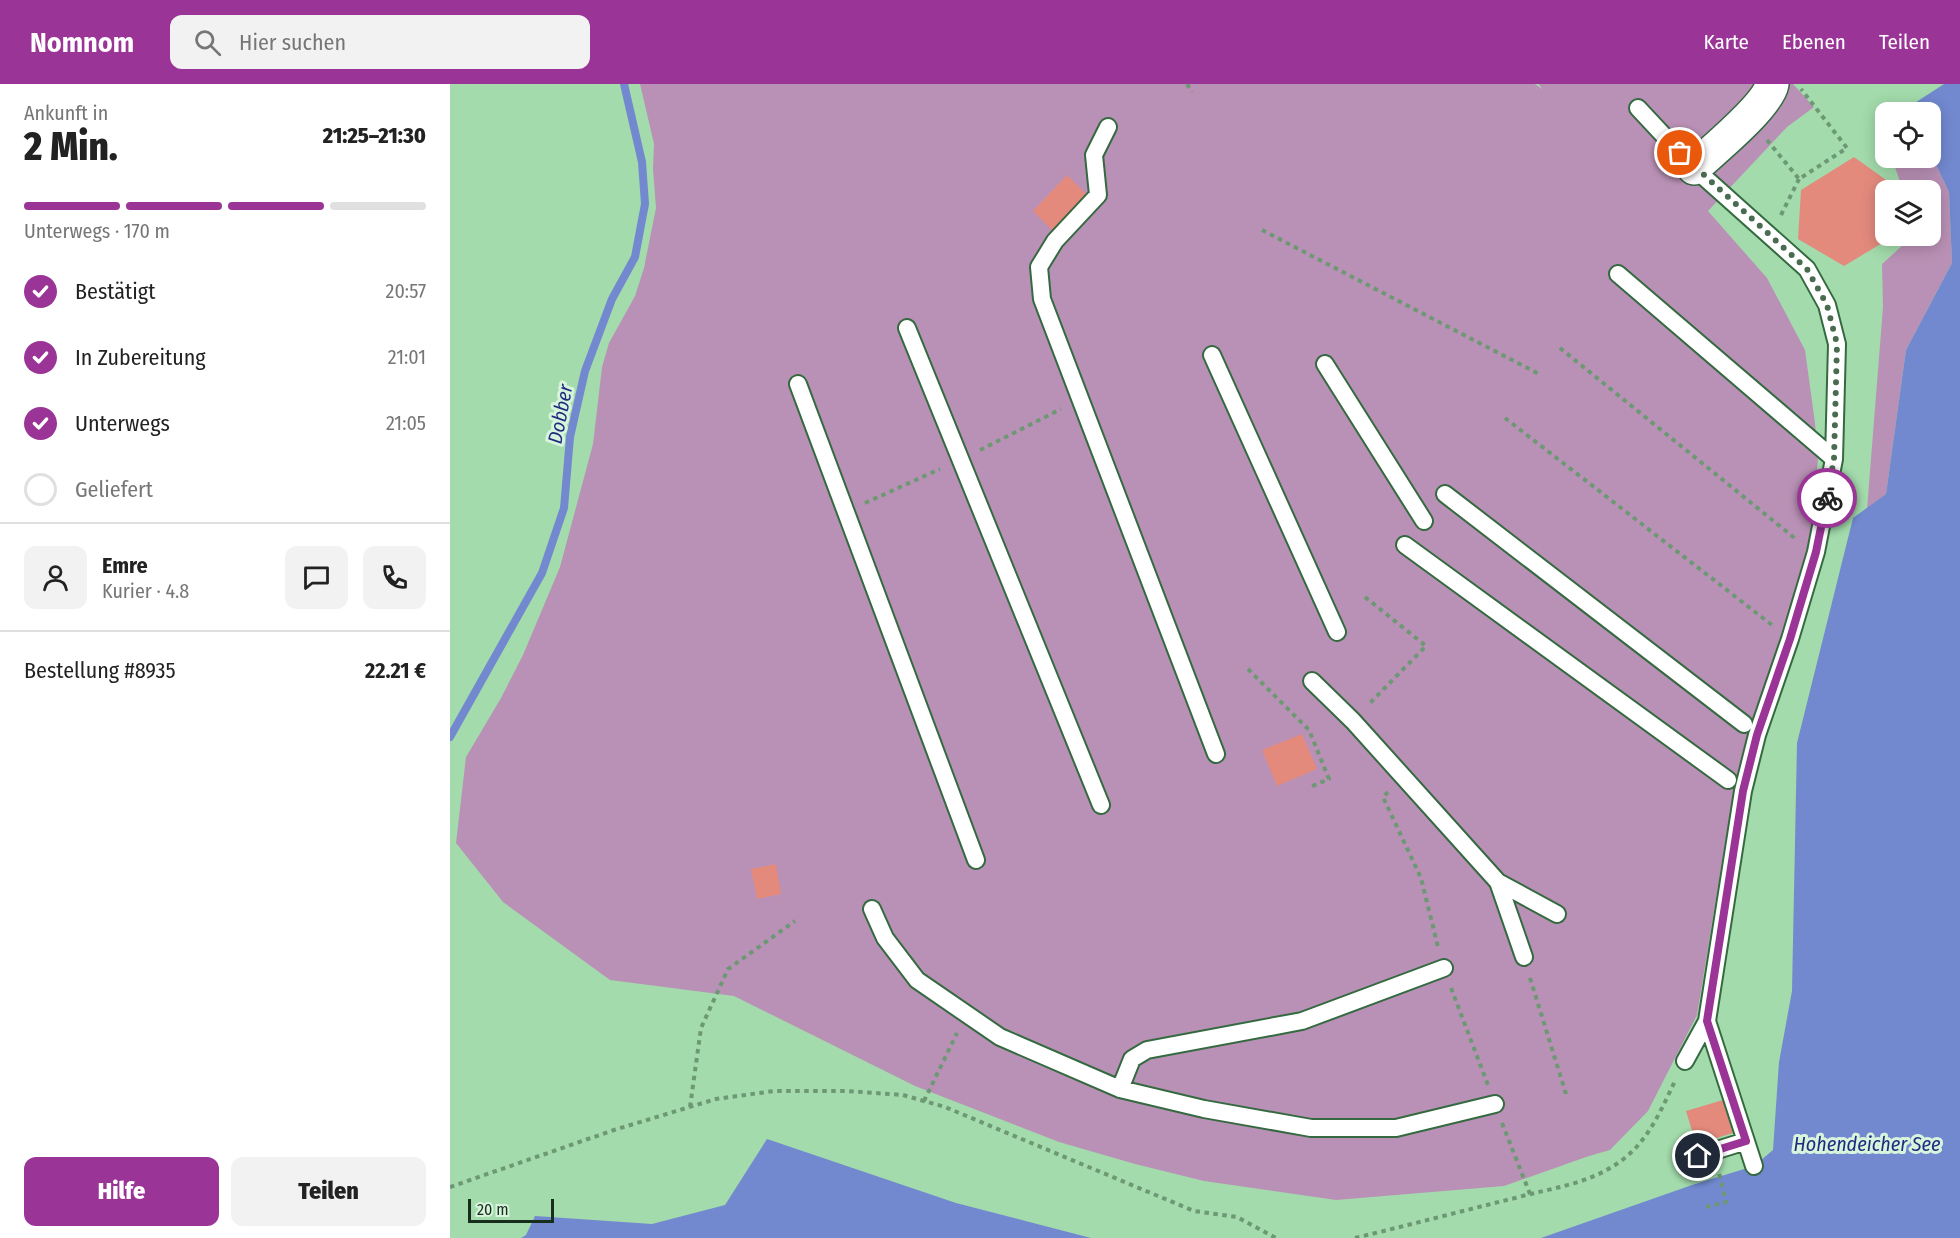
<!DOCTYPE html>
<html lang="de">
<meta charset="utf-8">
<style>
body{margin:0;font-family:"Fira Sans Condensed",sans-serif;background:#f2f2f2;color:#222;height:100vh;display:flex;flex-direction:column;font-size:22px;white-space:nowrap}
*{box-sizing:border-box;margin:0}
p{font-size:20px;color:#767676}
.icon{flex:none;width:33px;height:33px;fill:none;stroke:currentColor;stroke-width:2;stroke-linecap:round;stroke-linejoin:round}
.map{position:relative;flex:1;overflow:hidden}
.details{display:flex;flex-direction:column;background:#fff;width:450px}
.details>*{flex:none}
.fabs{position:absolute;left:1425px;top:18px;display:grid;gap:12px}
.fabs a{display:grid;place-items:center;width:66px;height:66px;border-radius:12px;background:#fff;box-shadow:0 3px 15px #0003;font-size:30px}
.scale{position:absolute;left:18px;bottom:15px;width:86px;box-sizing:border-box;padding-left:6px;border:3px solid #182e1d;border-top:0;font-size:16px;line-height:21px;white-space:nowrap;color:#182e1d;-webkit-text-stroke:4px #d8f4dc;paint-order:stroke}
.pin{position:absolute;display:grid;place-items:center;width:51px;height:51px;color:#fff;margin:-26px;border:3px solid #fff;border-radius:50%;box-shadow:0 2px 6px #0007}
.courier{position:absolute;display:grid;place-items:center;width:60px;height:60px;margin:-30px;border:4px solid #9b3497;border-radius:50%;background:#fff;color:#222;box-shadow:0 2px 8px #0007}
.head em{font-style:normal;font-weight:800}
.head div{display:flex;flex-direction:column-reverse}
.head{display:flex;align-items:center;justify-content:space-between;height:102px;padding:0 24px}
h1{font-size:39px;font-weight:800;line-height:45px}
.bar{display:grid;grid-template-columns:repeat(4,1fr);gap:9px 6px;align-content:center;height:72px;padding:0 24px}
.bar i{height:8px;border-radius:4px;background:#e0e0e0}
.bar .selected{background:#9b3497}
.bar p{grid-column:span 4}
.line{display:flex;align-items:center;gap:15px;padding:0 24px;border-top:2px solid #e0e0e0}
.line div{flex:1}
.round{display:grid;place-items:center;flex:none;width:63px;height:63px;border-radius:12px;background:#f2f2f2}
ol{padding:0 24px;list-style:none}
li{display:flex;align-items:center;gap:18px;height:66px}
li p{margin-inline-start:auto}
li .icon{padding:6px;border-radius:50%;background:#9b3497;color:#fff;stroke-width:4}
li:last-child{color:#767676}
li i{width:33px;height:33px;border:3px solid #e0e0e0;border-radius:50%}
.action{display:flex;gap:12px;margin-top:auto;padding:12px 24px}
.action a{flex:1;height:69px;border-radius:12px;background:#9b3497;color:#fff;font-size:24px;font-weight:800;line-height:69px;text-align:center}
.action a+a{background:#f2f2f2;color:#222}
header{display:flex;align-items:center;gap:36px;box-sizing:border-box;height:84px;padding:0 30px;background:#9b3497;color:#fff}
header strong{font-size:28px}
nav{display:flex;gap:33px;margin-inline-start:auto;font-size:21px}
.search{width:420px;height:54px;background:#f2f2f2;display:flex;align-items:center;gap:15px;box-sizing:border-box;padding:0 21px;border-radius:12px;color:#767676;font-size:22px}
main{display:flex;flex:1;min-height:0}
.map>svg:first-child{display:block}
.green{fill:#ba91b6}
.water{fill:#7289d0}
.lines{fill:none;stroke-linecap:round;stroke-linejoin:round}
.stream{stroke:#7289d0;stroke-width:8}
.building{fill:#e38a7d}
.service-casing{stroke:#356a41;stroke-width:20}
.minor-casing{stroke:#356a41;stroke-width:36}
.path{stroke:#6d9874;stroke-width:4;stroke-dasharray:4.5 4.5;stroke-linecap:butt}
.service{stroke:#fff;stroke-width:16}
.minor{stroke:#fff;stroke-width:33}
.done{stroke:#496b4f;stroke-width:6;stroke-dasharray:0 10.8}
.route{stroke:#9b3497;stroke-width:8}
.labels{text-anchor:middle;stroke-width:6;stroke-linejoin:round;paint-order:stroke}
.water-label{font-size:20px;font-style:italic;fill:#1d2c7f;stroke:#d8f4dc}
</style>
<header>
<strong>Nomnom</strong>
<div class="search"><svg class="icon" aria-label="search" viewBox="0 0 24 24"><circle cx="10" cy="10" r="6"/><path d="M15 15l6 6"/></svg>Hier suchen</div>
<nav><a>Karte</a><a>Ebenen</a><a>Teilen</a></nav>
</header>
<main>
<section class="details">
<div class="head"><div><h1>2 Min.</h1><p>Ankunft in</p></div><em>21:25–21:30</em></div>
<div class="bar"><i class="selected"></i><i class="selected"></i><i class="selected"></i><i></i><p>Unterwegs · 170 m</p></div>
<ol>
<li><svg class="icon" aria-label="check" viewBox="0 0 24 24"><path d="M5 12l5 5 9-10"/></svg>Bestätigt<p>20:57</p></li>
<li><svg class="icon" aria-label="check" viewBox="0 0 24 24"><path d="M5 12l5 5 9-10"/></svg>In Zubereitung<p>21:01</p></li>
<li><svg class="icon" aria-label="check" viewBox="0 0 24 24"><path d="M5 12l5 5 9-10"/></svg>Unterwegs<p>21:05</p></li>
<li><i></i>Geliefert</li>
</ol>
<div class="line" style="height:108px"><a class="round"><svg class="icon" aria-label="person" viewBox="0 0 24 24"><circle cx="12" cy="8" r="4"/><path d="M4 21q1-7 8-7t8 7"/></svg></a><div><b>Emre</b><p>Kurier · 4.8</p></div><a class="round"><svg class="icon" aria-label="chat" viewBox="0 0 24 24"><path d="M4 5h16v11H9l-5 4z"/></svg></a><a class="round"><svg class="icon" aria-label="phone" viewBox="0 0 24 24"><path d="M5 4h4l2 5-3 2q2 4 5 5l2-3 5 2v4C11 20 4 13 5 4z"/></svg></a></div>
<div class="line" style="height:78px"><div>Bestellung #8935</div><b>22.21 €</b></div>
<div class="action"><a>Hilfe</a><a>Teilen</a></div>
</section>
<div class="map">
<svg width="1510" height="1154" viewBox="0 0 1510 1154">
<rect width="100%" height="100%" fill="#a3dbac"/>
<path class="green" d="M 190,0 L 1085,0 L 1092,5 L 1089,0 L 1343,0 L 1364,23 L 1337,43 L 1258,127 L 1317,194 L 1355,266 L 1365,339 L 1368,376 L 1357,483 L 1333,545 L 1298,651 L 1280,729 L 1247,931 L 1198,1027 L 1160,1066 L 1139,1072 L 1054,1102 L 886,1116 L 754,1097 L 685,1080 L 609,1058 L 465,1002 L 284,912 L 160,896 L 53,818 L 6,759 L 16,673 L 51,614 L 73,571 L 110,483 L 143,360 L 152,283 L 159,259 L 185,212 L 194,184 L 206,124 L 203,85 L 204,60 Z
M 1481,70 L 1499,108 L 1502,179 L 1456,266 L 1436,410 L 1417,425 L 1433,223 L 1432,180 L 1454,160 L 1453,152 L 1480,152 L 1480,106 L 1450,106 L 1449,95 L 1442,74 L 1480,74 Z"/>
<path class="water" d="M 1494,0 L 1510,0 L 1510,1154 L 1091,1154 L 1242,1101 L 1304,1082 L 1323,1066 L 1329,978 L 1342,907 L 1347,659 L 1403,434 L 1436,410 L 1456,266 L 1502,179 L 1499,108 L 1481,70 L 1480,28 L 1460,28 L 1457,24 Z
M 317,1055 L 506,1119 L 641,1154 L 71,1154 L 76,1151 L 85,1132 L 202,1140 L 275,1121 Z"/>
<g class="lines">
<path class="stream" d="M 0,653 L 92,489 L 114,424 L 120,353 L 135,287 L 162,215 L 185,173 L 195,120 L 192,78 L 174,0"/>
</g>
<path class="building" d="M 1404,73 L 1446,103 L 1446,106 L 1436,106 L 1436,152 L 1444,152 L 1394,182 L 1348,155 L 1351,106 Z
M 617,91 L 638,112 L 604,148 L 583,127 Z
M 852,650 L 867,685 L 827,702 L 812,666 Z
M 326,780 L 331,810 L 307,815 L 301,785 Z
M 1273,1016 L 1283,1049 L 1240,1062 L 1237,1052 L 1243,1050 L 1236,1027 Z"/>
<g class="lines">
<defs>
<path id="service" d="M 1188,24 L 1244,84 L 1357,185 L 1377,221 L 1387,260 L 1384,375 L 1366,468 L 1340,555 L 1307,651 L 1293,707 L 1257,937 L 1304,1082
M 658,43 L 644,71 L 648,111 L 605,157 L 589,183 L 592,215 L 766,670
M 1168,190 L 1384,375
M 457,244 L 651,721
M 762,271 L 887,548
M 875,280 L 974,437
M 348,300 L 526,776
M 995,410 L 1294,640
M 955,461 L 1278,696
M 862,597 L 903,637 L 1048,798 L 1074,873
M 1048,798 L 1107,830
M 422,825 L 435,854 L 467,896 L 550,953 L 670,1005 L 754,1025 L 861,1044 L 946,1044 L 1045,1020
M 1235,977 L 1257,937
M 670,1005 L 682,975 L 697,966 L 852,937 L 994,884
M 1248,1072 L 1296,1057"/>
<path id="minor" d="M 1244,84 C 1262,67 1318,22 1322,0"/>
</defs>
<use href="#service" class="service-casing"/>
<use href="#minor" class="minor-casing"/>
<path class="path" d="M 737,0 L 742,8
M 1317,56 L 1349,95 L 1397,64 L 1351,5
M 1331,131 L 1349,95
M 812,146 L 1089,290
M 1110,264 L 1347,456
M 1055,334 L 1322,541
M 530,366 L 611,325
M 415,419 L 490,385
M 915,513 L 976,562 L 918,621
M 798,585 L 859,646 L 879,695 L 858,704
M 938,708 L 933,713 L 971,794 L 988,863
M 1080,894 L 1116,1010
M 1001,904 L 1038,1001
M 474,1017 L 507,949
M 240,1023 L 251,944 L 278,885 L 345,837
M 1052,1039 L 1080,1110
M 0,1103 L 164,1046 L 266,1015 L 324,1007 L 397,1007 L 453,1011 L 495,1023 L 744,1127 L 787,1133 L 826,1154
M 1256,1123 L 1276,1118 L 1269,1089
M 905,1154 C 959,1141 1012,1127 1065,1114 C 1105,1103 1143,1100 1176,1073 C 1200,1053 1212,1024 1225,997"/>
<use href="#service" class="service"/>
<use href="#minor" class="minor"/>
</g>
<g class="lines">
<path class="done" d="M 1230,69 L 1357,185 L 1377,221 L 1387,260 L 1384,375 L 1377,414"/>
<path class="route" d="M 1248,1072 L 1296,1057 L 1257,937 L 1293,707 L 1307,651 L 1340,555 L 1366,468 L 1377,414"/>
</g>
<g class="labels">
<g class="water-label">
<text transform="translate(110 330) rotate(-79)" y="7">Dobber</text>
<text x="1417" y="1067">Hohendeicher See</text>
</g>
</g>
</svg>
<div class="fabs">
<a><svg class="icon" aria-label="locate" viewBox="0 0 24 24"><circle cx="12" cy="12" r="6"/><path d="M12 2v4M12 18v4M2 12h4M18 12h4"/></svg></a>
<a><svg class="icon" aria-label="layers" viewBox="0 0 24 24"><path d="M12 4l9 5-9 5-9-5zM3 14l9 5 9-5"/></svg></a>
</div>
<div class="scale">20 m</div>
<div class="pin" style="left:1230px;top:69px;background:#ea580c"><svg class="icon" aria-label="bag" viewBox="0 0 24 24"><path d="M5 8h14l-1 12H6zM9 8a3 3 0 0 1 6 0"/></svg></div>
<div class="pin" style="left:1248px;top:1072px;background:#1f2937"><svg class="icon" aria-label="home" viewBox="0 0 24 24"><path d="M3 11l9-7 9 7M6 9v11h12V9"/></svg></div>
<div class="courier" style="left:1377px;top:414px"><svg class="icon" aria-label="bike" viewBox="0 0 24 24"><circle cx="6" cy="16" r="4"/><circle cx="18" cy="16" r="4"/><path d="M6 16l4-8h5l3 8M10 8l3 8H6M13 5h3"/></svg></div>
</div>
</main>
